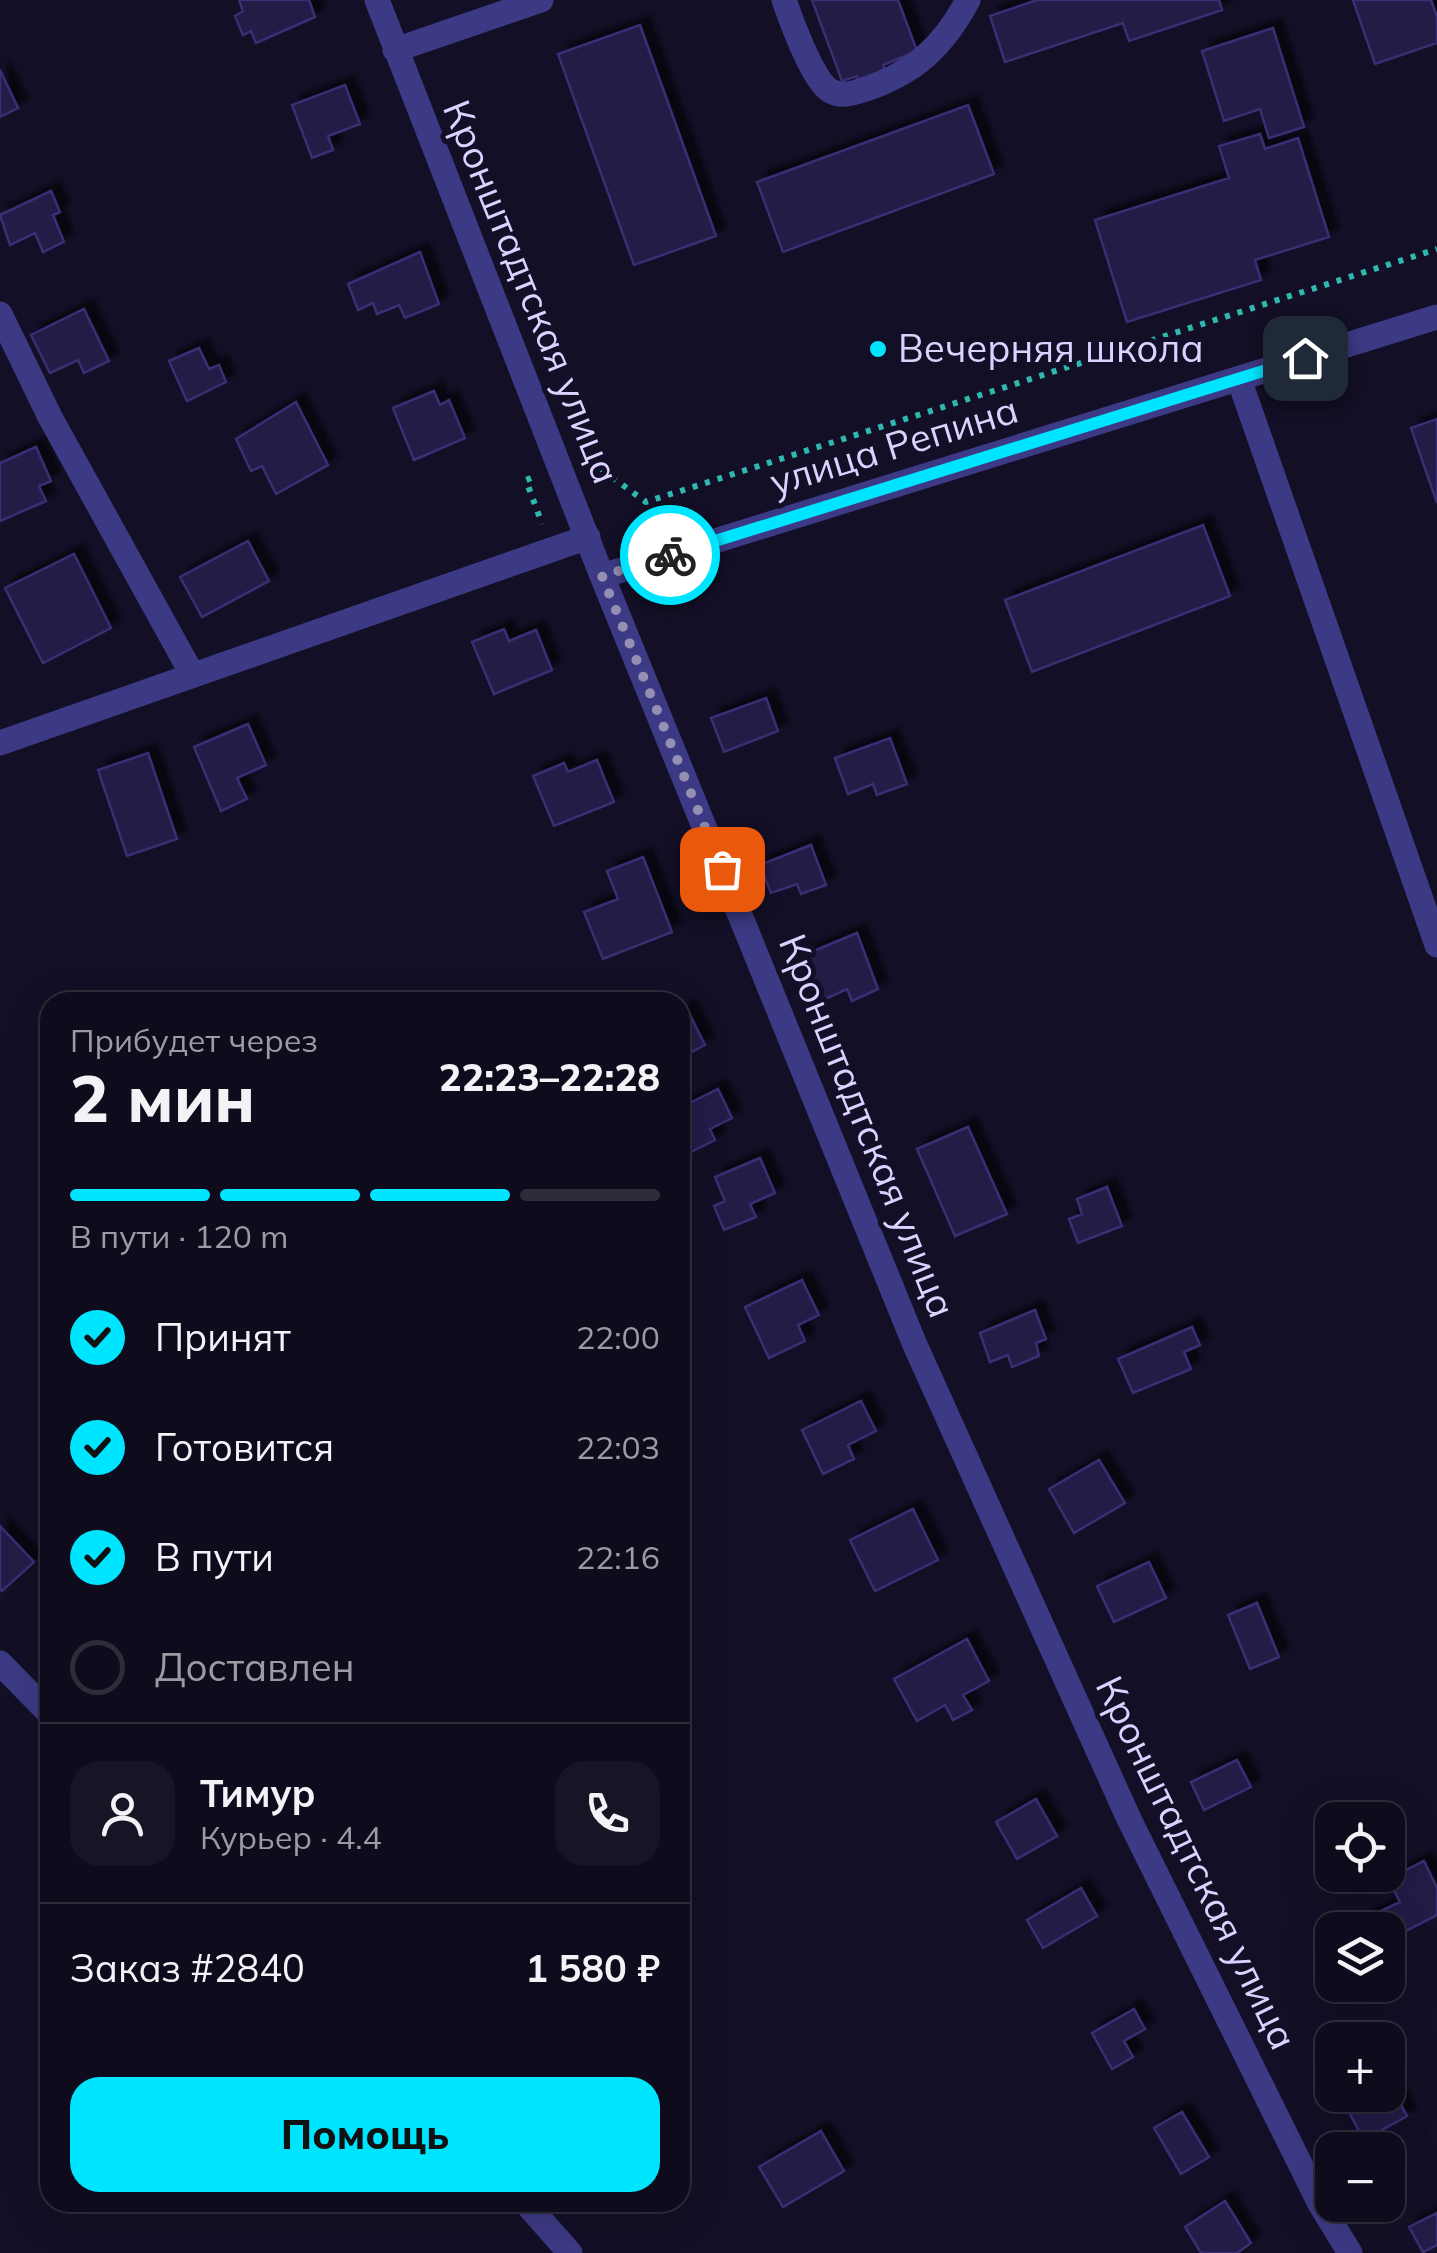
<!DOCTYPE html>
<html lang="ru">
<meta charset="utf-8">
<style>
body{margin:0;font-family:Mulish,sans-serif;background:#171425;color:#f1f3f6;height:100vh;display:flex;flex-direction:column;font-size:38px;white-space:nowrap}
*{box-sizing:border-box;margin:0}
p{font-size:32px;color:#9b9ba3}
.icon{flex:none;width:55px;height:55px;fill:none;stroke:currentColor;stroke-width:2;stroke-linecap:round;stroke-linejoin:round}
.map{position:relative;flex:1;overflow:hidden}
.sheet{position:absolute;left:40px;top:992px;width:650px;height:1220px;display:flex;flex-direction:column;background:#0e0b1c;border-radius:30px;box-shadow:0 10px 40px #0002,0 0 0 2px #2e2b3b}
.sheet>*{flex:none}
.tools{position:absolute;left:1315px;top:1802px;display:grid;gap:20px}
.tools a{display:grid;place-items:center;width:90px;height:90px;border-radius:20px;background:#0e0b1c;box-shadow:0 10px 40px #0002,0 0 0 2px #2e2b3b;font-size:50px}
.pin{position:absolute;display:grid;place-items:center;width:85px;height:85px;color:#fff;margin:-42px;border-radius:20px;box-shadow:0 5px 15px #0006}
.courier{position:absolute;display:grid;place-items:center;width:100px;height:100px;margin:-50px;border:8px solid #00e5ff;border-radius:50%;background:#fff;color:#222;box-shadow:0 2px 12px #0007}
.overview em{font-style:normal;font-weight:800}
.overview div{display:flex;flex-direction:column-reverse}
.overview{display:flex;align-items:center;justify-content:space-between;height:170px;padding:0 30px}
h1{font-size:65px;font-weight:800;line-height:75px}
.bar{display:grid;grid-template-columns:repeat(4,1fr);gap:15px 10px;align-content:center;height:120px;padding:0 30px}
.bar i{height:12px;border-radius:8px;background:#2e2b3b}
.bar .active{background:#00e5ff}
.bar p{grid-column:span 4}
.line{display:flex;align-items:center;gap:25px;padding:0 30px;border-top:2px solid #2e2b3b}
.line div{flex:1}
.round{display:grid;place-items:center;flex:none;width:105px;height:105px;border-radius:30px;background:#171425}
ol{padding:0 30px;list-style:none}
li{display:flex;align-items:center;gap:30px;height:110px}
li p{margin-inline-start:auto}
li .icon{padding:10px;border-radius:50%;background:#00e5ff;color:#111;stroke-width:4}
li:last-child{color:#9b9ba3}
li i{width:55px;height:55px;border:5px solid #2e2b3b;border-radius:50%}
.cta{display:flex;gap:20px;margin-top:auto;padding:20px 30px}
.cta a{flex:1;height:115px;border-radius:30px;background:#00e5ff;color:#111;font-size:40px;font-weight:800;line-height:115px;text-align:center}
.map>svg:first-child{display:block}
.building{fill:#241b47;stroke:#3b2d73;stroke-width:2.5;filter:url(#shadow)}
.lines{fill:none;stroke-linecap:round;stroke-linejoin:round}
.path{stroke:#2fb8b0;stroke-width:6;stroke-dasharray:5 8;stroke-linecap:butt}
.minor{stroke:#3d3a85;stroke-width:25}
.done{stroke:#948fb3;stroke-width:10;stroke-dasharray:0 18}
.route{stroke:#00e5ff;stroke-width:12}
.poi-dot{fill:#00e5ff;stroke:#130f26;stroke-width:4}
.labels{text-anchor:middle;stroke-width:10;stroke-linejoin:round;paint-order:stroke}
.street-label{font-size:38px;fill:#d9d4ff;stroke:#130f26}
.poi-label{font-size:38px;fill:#d9d4ff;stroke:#130f26;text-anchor:start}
</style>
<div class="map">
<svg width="1437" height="2253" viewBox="0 0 1437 2253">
<defs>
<filter id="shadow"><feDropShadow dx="9" dy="-9" stdDeviation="2.5" flood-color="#0009"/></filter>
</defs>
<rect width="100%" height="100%" fill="#130f26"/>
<path class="building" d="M 239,0 L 309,0 L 315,17 L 256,43 L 251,31 L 243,35 L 235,16 L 243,11 Z
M 812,0 L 898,0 L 917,51 L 883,65 L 887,75 L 860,85 L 857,76 L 842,81 Z
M 1037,0 L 1219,0 L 1222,10 L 1129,41 L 1123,23 L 1005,62 L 990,16 Z
M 1353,0 L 1431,0 L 1437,17 L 1437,43 L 1375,64 Z
M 640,25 L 716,236 L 634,265 L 558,54 Z
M 1273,28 L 1304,127 L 1269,138 L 1260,109 L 1224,121 L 1202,51 Z
M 0,70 L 18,108 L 0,117 Z
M 345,85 L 360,124 L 328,136 L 333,150 L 312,158 L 292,105 Z
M 968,105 L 994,174 L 783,252 L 757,182 Z
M 1260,134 L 1265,149 L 1298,138 L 1329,237 L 1255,260 L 1261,280 L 1127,322 L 1095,220 L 1229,178 L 1219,146 Z
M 51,191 L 60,212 L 53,215 L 64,242 L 43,252 L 35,233 L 10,245 L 0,215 Z
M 420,252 L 439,304 L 405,318 L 399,305 L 377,314 L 373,303 L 358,310 L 348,284 Z
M 84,309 L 109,361 L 84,373 L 78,360 L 50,373 L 31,335 Z
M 199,348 L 209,369 L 219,365 L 226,382 L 187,401 L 169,361 Z
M 434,391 L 440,405 L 449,400 L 465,438 L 414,460 L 393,408 Z
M 296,402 L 328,465 L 276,494 L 262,466 L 251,471 L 236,439 Z
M 1437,419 L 1437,503 L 1411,428 Z
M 36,447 L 51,481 L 39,486 L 46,501 L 0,521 L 0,463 Z
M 1203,525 L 1230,596 L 1032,672 L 1005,600 Z
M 248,541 L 269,581 L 202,617 L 180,577 Z
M 74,554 L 111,628 L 43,663 L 5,588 Z
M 504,629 L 509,641 L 536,630 L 552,670 L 494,694 L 472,642 Z
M 766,698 L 778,731 L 724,752 L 711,718 Z
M 248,724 L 266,765 L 237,778 L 247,799 L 221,811 L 194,747 Z
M 890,738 L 907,784 L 877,795 L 873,784 L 848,794 L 835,758 Z
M 148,753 L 177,839 L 127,856 L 98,770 Z
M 597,760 L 614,802 L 554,826 L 533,776 L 564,763 L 568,772 Z
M 811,845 L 826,885 L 801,894 L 797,884 L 771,893 L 760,865 Z
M 643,857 L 672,932 L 603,959 L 584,912 L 618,899 L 607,871 Z
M 857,933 L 878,989 L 852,1001 L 847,989 L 821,1001 L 804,955 Z
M 687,1009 L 705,1045 L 680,1058 L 680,1012 Z
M 718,1089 L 732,1118 L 710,1129 L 715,1140 L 685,1155 L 680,1145 L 680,1108 Z
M 968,1127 L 1007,1214 L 955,1236 L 917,1149 Z
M 760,1158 L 775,1193 L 750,1204 L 756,1217 L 724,1230 L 714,1206 L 725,1201 L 715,1177 Z
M 1107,1187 L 1122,1226 L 1078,1243 L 1069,1219 L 1082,1214 L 1077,1199 Z
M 802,1280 L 819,1315 L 798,1325 L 805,1341 L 769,1358 L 745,1307 Z
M 1035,1310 L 1046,1339 L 1036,1343 L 1039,1356 L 1012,1367 L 1008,1355 L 990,1362 L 980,1333 Z
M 1192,1327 L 1200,1345 L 1184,1352 L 1191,1369 L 1133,1393 L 1118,1359 Z
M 861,1401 L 876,1431 L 848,1445 L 854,1459 L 823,1474 L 802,1430 Z
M 1099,1460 L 1125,1503 L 1074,1533 L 1049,1489 Z
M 913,1509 L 938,1560 L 875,1591 L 850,1540 Z
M 0,1526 L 34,1562 L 2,1591 L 0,1589 Z
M 1149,1562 L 1166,1598 L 1114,1622 L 1097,1586 Z
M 1257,1603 L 1279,1657 L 1250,1669 L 1228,1615 Z
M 967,1639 L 989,1681 L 963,1695 L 972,1710 L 953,1720 L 945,1705 L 917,1721 L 894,1679 Z
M 1237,1760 L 1251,1787 L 1204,1810 L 1191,1782 Z
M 1036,1799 L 1057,1836 L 1017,1859 L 996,1822 Z
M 1424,1861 L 1437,1888 L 1437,1915 L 1388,1940 L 1388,1930 L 1370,1930 L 1364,1919 L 1400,1902 L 1388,1879 Z
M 1081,1888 L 1097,1916 L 1043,1948 L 1027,1920 Z
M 1134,2009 L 1145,2029 L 1124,2041 L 1133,2057 L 1112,2069 L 1092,2033 Z
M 1393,2090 L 1407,2116 L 1364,2140 L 1350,2114 Z
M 1182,2112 L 1209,2157 L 1181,2174 L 1154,2128 Z
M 821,2131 L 844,2171 L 783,2207 L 759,2167 Z
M 1225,2201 L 1251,2243 L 1237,2253 L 1201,2253 L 1185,2227 Z
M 1437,2213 L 1437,2245 L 1423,2252 L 1409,2227 Z"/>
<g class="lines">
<path class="path" d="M 591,462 L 646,502 L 1437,249
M 531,478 L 526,480 L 542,524"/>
<path class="minor" d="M 377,0 L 602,576 L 915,1345 L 1129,1819 L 1319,2202 L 1350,2253
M 784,0 C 791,20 812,78 829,90 C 841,98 853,93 866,89 C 915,72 943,47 968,0
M 395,50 L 541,0
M 0,314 L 50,417 L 192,674
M 1239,379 L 1437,945
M 602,576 L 1437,317
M 0,743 L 588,537
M 0,1663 L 50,1714
M 525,2202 L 570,2253"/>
</g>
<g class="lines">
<path class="done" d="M 670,555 L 602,576 L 722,869"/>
<path class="route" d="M 670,555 L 1305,358"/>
</g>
<circle class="poi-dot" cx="878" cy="349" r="10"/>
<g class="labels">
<g class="street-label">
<text transform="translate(531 292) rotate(68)" y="13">Кронштадтская улица</text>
<text transform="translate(894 446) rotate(-17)" y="13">улица Репина</text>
<text transform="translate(867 1126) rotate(68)" y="13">Кронштадтская улица</text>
<text transform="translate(1196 1863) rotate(64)" y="13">Кронштадтская улица</text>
</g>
<g class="poi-label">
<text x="898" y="362">Вечерняя школа</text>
</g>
</g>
</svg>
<div class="tools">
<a><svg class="icon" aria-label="locate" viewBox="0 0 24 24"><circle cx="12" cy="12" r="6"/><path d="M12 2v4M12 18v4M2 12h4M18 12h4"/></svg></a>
<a><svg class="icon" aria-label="layers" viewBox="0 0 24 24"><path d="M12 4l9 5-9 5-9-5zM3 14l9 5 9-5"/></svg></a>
<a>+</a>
<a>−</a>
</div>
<div class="pin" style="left:722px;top:869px;background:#ea580c"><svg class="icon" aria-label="bag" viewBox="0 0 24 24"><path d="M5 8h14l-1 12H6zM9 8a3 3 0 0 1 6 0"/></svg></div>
<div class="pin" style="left:1305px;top:358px;background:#1f2937"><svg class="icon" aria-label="home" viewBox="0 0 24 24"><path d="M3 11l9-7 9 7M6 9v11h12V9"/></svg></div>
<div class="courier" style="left:670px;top:555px"><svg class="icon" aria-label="bike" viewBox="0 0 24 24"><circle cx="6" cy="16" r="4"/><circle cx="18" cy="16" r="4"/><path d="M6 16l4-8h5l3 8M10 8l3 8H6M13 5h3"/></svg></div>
<section class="sheet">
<div class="overview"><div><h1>2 мин</h1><p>Прибудет через</p></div><em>22:23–22:28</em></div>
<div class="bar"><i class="active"></i><i class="active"></i><i class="active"></i><i></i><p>В пути · 120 m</p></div>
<ol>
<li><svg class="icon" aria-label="check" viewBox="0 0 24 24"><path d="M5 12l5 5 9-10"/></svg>Принят<p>22:00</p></li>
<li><svg class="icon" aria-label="check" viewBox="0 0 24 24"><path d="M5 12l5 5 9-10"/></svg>Готовится<p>22:03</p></li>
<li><svg class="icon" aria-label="check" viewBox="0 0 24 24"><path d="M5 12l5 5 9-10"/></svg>В пути<p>22:16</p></li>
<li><i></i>Доставлен</li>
</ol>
<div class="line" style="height:180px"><a class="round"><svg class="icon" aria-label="person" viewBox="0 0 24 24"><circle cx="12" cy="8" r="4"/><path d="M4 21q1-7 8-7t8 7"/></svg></a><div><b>Тимур</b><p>Курьер · 4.4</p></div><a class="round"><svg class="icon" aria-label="phone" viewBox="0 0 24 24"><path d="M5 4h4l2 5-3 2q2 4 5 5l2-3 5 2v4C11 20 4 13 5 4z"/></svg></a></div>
<div class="line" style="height:130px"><div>Заказ #2840</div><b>1 580 ₽</b></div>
<div class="cta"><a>Помощь</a></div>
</section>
</div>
